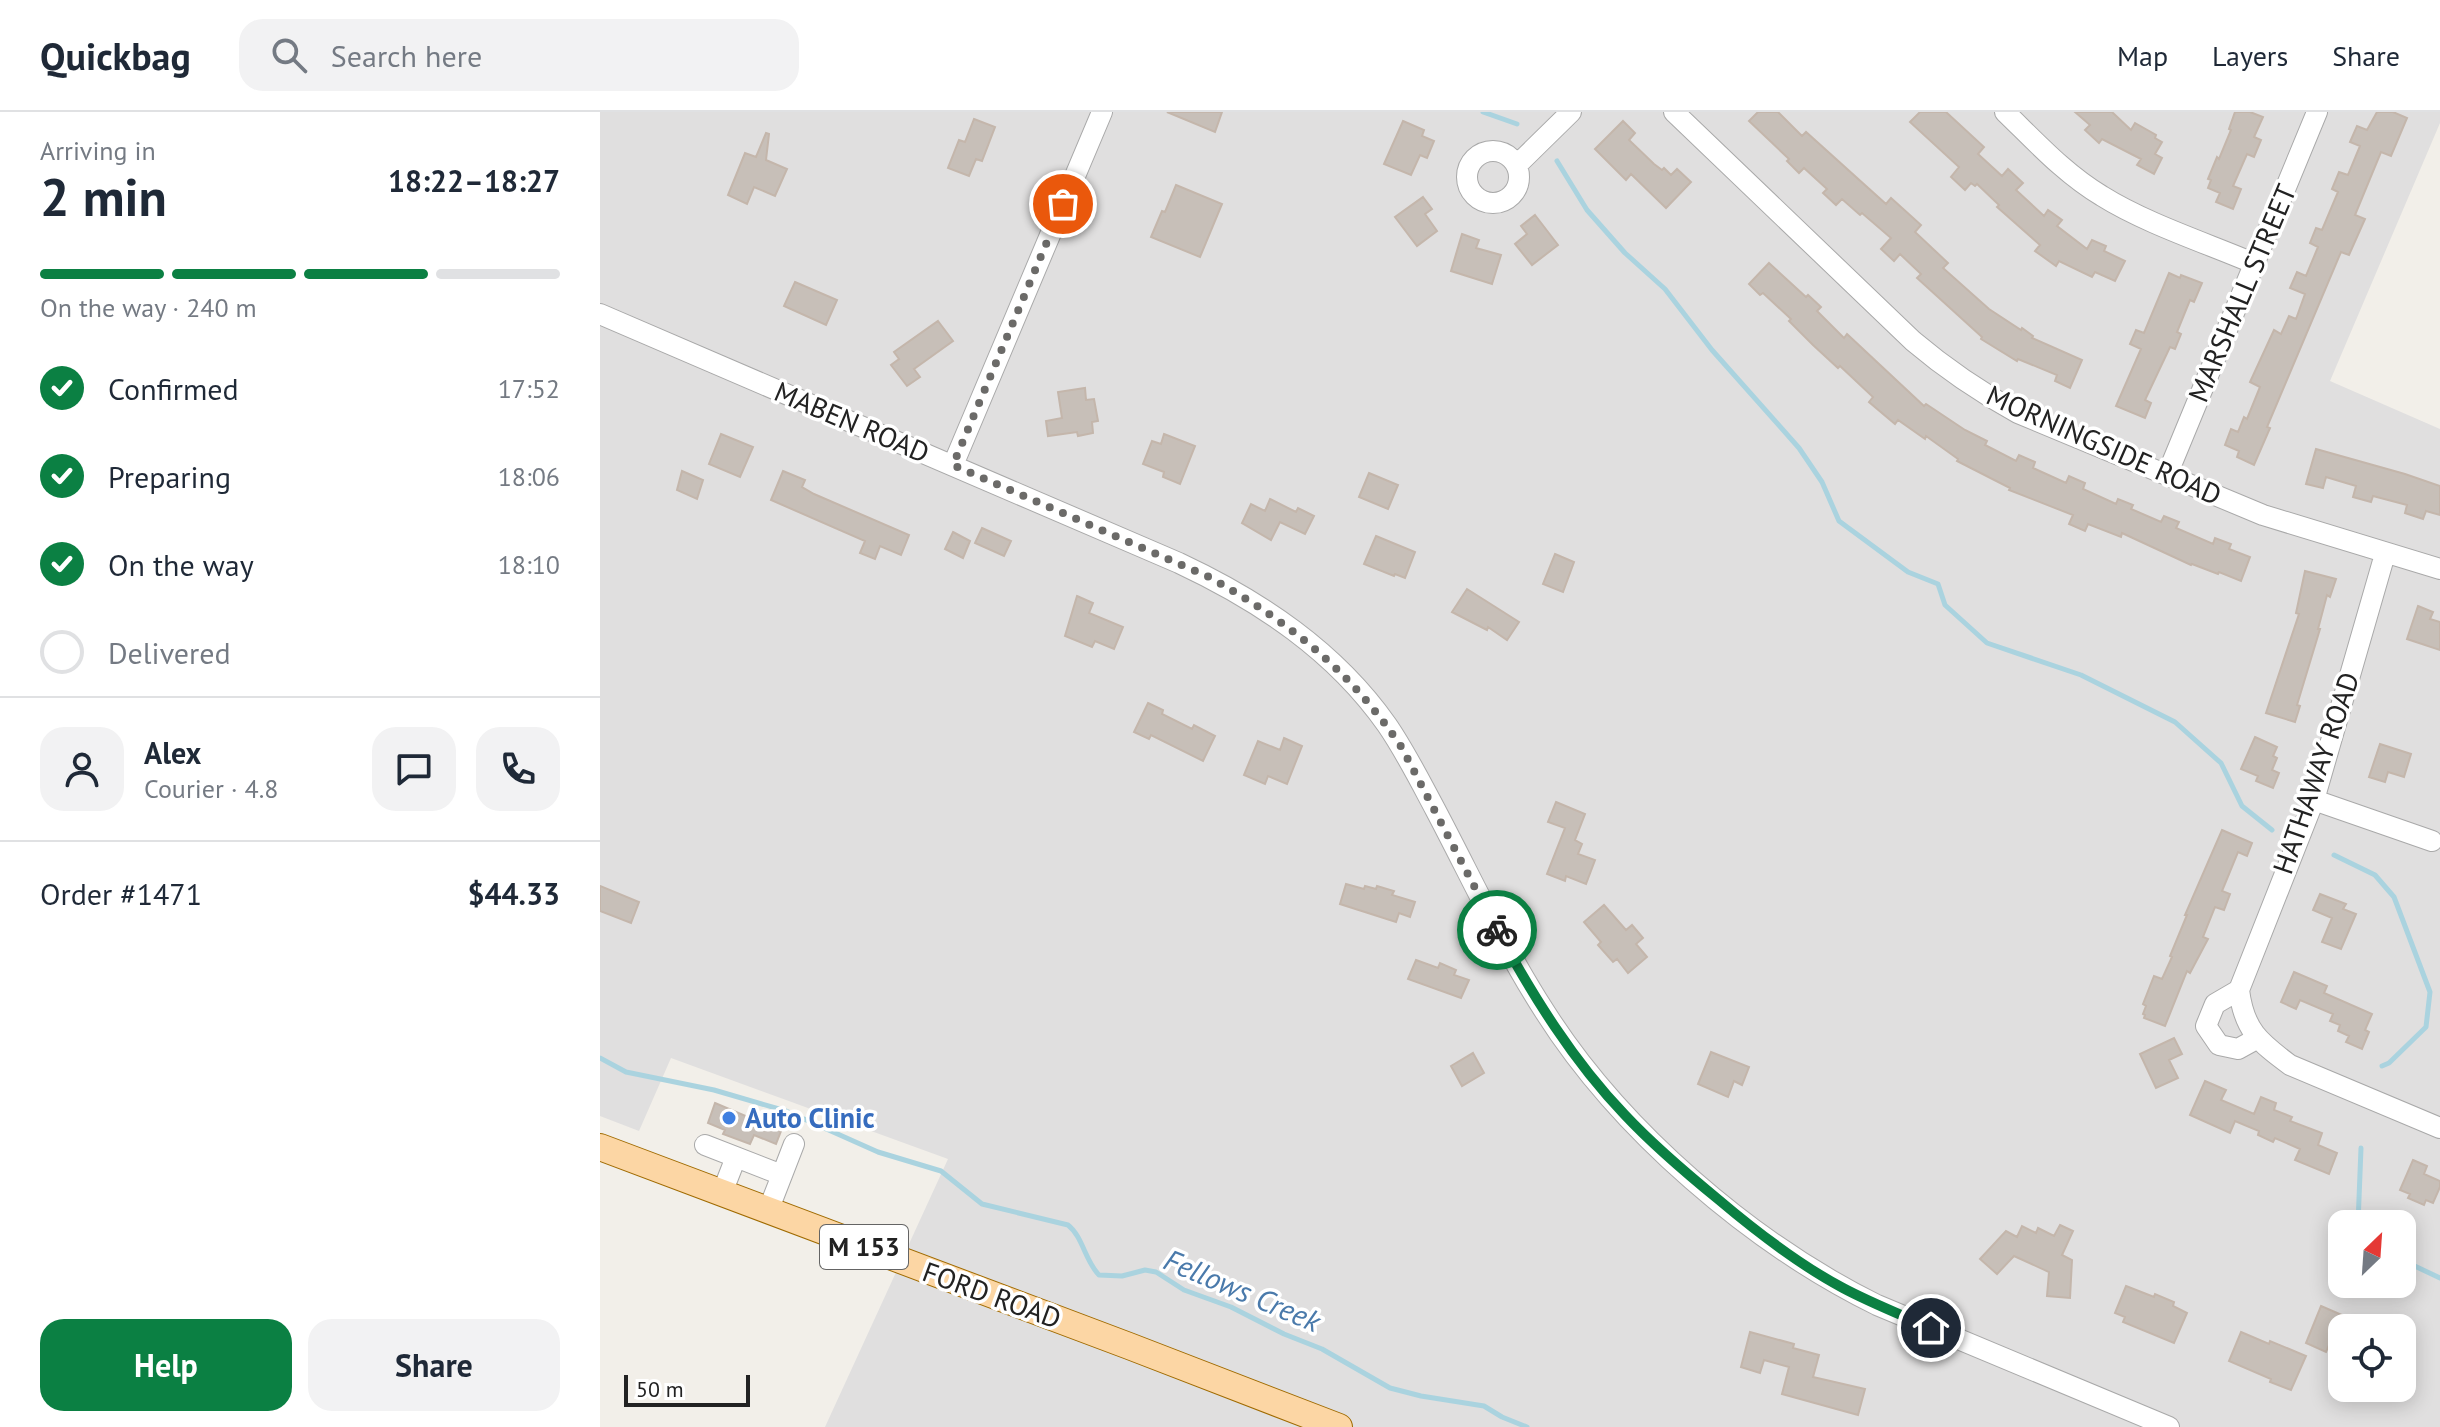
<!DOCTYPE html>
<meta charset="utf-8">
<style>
body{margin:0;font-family:"PT Sans",sans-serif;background:#f2f2f3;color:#1f2937;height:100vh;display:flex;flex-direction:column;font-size:30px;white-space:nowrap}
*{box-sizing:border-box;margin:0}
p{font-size:26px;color:#747a83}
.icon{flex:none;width:44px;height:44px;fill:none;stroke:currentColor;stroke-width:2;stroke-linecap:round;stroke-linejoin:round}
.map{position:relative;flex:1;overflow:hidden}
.side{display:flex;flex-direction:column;background:#fff;width:600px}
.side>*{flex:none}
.needle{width:52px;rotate:25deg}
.fabs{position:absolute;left:1728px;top:1098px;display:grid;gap:16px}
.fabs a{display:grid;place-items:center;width:88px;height:88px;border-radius:16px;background:#fff;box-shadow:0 4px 20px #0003;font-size:40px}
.scale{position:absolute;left:24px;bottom:20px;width:126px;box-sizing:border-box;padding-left:8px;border:4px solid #222;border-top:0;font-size:22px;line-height:28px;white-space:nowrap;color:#222;-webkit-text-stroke:6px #fff;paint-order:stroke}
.pin{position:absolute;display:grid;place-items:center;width:68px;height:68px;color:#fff;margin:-34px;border:4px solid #fff;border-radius:50%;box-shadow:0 2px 8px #0007}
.courier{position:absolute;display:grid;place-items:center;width:80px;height:80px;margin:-40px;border:6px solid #0b8043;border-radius:50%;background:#fff;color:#222;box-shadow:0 2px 10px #0007}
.summary em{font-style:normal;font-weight:800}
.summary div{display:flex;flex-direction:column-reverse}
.summary{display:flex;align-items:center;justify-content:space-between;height:136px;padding:0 40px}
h1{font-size:52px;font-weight:800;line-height:60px}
.bar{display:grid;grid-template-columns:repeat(4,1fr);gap:12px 8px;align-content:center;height:96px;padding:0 40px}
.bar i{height:10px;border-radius:6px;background:#e0e1e3}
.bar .selected{background:#0b8043}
.bar p{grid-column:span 4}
.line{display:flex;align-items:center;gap:20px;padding:0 40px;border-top:2px solid #e0e1e3}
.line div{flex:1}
.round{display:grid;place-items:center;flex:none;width:84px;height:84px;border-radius:24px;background:#f2f2f3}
ol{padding:0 40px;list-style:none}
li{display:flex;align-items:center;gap:24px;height:88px}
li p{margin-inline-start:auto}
li .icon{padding:8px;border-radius:50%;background:#0b8043;color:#fff;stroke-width:4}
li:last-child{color:#747a83}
li i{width:44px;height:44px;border:4px solid #e0e1e3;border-radius:50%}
.primary-button{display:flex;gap:16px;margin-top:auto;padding:16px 40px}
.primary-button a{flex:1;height:92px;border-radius:24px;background:#0b8043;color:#fff;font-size:32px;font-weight:800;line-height:92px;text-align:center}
.primary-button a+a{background:#f2f2f3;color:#1f2937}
header{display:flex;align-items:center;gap:48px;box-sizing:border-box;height:112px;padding:0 40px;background:#fff;border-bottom:2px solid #e0e1e3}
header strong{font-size:38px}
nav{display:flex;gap:44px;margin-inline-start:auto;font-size:28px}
.search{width:560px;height:72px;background:#f2f2f3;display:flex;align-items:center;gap:20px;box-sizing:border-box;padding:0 28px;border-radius:24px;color:#747a83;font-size:30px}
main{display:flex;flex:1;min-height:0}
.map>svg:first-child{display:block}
.residential{fill:#e0dfdf;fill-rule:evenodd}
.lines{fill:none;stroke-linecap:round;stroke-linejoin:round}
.stream{stroke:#aad3df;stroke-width:5}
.building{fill:#c7bfb8;stroke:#c4b6ab;stroke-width:2}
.minor-casing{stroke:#a9a9a9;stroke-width:22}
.major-casing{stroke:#a06b00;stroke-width:28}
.minor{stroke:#fff;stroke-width:20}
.major{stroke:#fcd6a4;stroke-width:26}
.done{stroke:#6b6a68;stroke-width:8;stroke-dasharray:0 14.4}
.route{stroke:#0b8043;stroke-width:10}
.shop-dot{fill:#3f7fe0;stroke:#fff;stroke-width:3}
.labels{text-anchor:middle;stroke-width:7;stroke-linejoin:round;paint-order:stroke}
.shield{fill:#fff;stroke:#646464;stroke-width:2}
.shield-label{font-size:26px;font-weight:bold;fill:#222}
.street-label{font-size:28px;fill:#222;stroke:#fff}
.shop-label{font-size:28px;font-weight:bold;fill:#366cbe;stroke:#fff;text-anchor:start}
.water-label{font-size:30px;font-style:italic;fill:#4a7aab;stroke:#fff}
</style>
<header>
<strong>Quickbag</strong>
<div class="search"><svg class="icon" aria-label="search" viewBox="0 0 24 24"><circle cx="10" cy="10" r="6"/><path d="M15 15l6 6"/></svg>Search here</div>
<nav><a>Map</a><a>Layers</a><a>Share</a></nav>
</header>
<main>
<section class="side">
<div class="summary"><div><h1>2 min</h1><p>Arriving in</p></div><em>18:22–18:27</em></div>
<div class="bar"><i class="selected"></i><i class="selected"></i><i class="selected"></i><i></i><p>On the way · 240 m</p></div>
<ol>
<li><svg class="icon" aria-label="check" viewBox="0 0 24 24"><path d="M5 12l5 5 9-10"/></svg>Confirmed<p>17:52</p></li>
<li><svg class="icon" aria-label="check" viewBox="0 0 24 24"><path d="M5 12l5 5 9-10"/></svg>Preparing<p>18:06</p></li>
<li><svg class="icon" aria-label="check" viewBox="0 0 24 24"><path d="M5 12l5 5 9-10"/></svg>On the way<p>18:10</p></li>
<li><i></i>Delivered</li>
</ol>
<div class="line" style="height:144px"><a class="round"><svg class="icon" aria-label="person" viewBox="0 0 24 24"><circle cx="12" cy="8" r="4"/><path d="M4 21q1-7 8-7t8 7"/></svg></a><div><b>Alex</b><p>Courier · 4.8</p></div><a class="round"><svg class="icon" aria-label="chat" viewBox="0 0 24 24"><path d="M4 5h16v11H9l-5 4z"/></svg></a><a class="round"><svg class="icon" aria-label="phone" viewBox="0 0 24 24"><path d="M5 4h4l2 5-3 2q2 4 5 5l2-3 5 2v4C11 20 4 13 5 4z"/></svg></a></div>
<div class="line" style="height:104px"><div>Order #1471</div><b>$44.33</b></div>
<div class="primary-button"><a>Help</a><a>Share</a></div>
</section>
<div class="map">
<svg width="1840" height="1315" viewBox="0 0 1840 1315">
<rect width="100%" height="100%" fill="#f2efe9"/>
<path class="residential" d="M 0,0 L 1840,0 L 1840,11 L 1730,269 L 1840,317 L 1840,1315 L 225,1315 L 348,1047 L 71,946 L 39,1019 L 0,1004 ZM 1742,1112 L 1802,1112 L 1802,1172 L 1742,1172 ZM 1742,1216 L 1802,1216 L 1802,1276 L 1742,1276 Z"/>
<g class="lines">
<path class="stream" d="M 883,0 L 917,12
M 957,49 L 987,98 L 1025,141 L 1065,177 L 1112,238 L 1199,336 L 1222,370 L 1239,409 L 1308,460 L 1338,472 L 1345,493 L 1387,531 L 1481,563 L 1575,610 L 1621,651 L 1642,694 L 1672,718
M 1734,743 L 1775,763 L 1794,785 L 1830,880 L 1826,915 L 1789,951 L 1782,954
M 0,946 L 26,960 L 114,978 L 186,999 L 278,1040 L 341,1059 L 382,1092 L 468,1113 C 483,1125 485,1149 499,1163 L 522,1164 L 545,1158 L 556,1160 L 584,1178 L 631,1195 L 684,1222 L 722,1237 L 790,1276 L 821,1284 L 884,1294 L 902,1305 L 927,1315
M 1758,1112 L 1761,1036
M 1802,1148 L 1840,1166"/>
</g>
<path class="building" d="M 567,0 L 622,0 L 615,20 Z
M 1158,0 L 1178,0 L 1202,24 L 1206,20 L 1286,92 L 1291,86 L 1321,113 L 1315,120 L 1348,151 L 1343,156 L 1389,197 L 1421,218 L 1422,216 L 1433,224 L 1432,226 L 1482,248 L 1470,276 L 1455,269 L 1457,263 L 1418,247 L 1417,249 L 1381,227 L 1382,225 L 1317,166 L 1321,162 L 1300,142 L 1294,149 L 1281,137 L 1291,126 L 1262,101 L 1260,103 L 1242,87 L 1236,93 L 1223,81 L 1227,77 L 1204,56 L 1199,61 L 1187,49 L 1189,47 L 1149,9 Z
M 1320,0 L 1346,0 L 1384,35 L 1378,42 L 1402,64 L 1408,57 L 1423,71 L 1416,78 L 1444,104 L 1448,98 L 1462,108 L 1457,114 L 1487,137 L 1492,128 L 1506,134 L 1504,139 L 1525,149 L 1515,169 L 1495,160 L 1492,165 L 1459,149 L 1456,154 L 1435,139 L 1440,133 L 1397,95 L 1399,93 L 1377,72 L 1375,74 L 1371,71 L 1365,78 L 1351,65 L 1359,55 L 1310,10 Z
M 1475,0 L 1512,0 L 1531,18 L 1535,11 L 1556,23 L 1555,26 L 1562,30 L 1555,42 L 1562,46 L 1554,62 L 1537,53 L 1541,47 L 1502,27 L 1499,31 L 1485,18 L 1490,13 Z
M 1635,0 L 1650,0 L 1663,5 L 1654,25 L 1661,28 L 1654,45 L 1647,42 L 1633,74 L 1641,77 L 1633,97 L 1616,90 L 1620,81 L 1608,76 L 1611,68 L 1608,67 L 1617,45 L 1619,47 L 1631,18 L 1629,17 Z
M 1777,0 L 1793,0 L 1807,6 L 1791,44 L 1781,40 L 1755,103 L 1765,107 L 1749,143 L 1741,140 L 1667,315 L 1670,316 L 1654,353 L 1637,345 L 1639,339 L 1625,333 L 1631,317 L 1638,320 L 1644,305 L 1647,307 L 1660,275 L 1650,270 L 1674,218 L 1681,222 L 1689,204 L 1696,207 L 1705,182 L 1690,176 L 1697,160 L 1706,164 L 1718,135 L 1710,131 L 1716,116 L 1722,118 L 1738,80 L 1732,77 L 1739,60 L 1748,63 L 1760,34 L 1750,30 L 1757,14 L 1767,18 Z
M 374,7 L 395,15 L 382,49 L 376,47 L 369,64 L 348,56 L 359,28 L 365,30 Z
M 803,9 L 824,18 L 822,24 L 834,29 L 827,46 L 820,43 L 811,63 L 784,52 Z
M 1023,9 L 1035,21 L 1029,28 L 1054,52 L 1062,58 L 1064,56 L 1071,63 L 1077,57 L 1091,70 L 1066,96 L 1031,62 L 1026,68 L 995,37 Z
M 166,21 L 169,22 L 166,48 L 187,57 L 175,84 L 154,75 L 147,92 L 128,83 L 145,41 L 156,45 Z
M 576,73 L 622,92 L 600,145 L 551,125 L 562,99 L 565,100 Z
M 823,85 L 832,97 L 825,102 L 837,119 L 817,134 L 795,105 Z
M 935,103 L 958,133 L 932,153 L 915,132 L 927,122 L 921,114 Z
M 862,122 L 879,128 L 876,136 L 901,143 L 892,172 L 851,159 Z
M 1169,151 L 1206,185 L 1208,183 L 1221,195 L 1217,199 L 1244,226 L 1247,222 L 1324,294 L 1326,292 L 1365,318 L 1387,329 L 1385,333 L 1416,349 L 1419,343 L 1435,350 L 1433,356 L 1466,371 L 1469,364 L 1485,371 L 1483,377 L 1516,392 L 1518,387 L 1533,393 L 1531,397 L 1561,410 L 1564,404 L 1579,410 L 1576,416 L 1613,432 L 1615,426 L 1631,432 L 1629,437 L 1650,445 L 1641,469 L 1619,460 L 1618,462 L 1592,452 L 1591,453 L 1522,421 L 1521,425 L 1488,412 L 1485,419 L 1469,412 L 1473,403 L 1409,378 L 1410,376 L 1357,349 L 1358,347 L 1326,324 L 1325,327 L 1298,308 L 1295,312 L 1269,290 L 1273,285 L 1240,254 L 1238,256 L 1213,233 L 1189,209 L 1191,207 L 1163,181 L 1160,183 L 1149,172 Z
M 1569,161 L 1580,166 L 1581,163 L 1602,171 L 1594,190 L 1590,188 L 1577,220 L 1581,222 L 1575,237 L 1570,235 L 1545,288 L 1551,291 L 1545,306 L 1516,294 L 1541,237 L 1530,232 L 1536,218 L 1544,221 Z
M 195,170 L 237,188 L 226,213 L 184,194 Z
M 338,209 L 353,229 L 314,257 L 320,265 L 307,274 L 291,253 L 299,247 L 294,240 Z
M 485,276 L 486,288 L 494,287 L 498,309 L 492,310 L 493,321 L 478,324 L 477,320 L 448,324 L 446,309 L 462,306 L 458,280 Z
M 121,322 L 153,335 L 140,365 L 109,352 Z
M 564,322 L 595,334 L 580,372 L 563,365 L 564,360 L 543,352 L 552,329 L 561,332 Z
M 1716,337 L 1805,362 L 1840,374 L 1840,403 L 1826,399 L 1823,407 L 1805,401 L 1807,393 L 1773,384 L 1771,390 L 1753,385 L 1756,374 L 1726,365 L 1723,376 L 1706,372 Z
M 82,359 L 103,368 L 97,387 L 77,378 Z
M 183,359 L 205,368 L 202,375 L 214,382 L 309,423 L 301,443 L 280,434 L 275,447 L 260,441 L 265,429 L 171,388 Z
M 769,361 L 798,373 L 788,397 L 759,385 Z
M 670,387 L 696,400 L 698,396 L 714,404 L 705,422 L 680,410 L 671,428 L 642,411 L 651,392 L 665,399 Z
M 382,416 L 411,429 L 404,444 L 375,431 Z
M 353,420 L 370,429 L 363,446 L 345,437 Z
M 776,424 L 815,440 L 805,466 L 795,462 L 794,464 L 764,452 Z
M 955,442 L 974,450 L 963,480 L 943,472 Z
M 1705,459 L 1736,467 L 1730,485 L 1727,483 L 1718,517 L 1720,517 L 1697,593 L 1700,594 L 1695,610 L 1666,601 L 1699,502 L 1696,501 Z
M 867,477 L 919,510 L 907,528 L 888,515 L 887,518 L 852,500 Z
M 477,484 L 493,491 L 489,501 L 523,515 L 514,537 L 495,529 L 492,535 L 465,524 Z
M 1818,494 L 1833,500 L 1830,507 L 1840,510 L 1840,538 L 1807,527 Z
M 548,591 L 563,598 L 562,602 L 592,617 L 594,613 L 615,624 L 603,649 L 551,623 L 549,627 L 534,620 Z
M 1655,625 L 1677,635 L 1673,644 L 1677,646 L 1672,658 L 1679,661 L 1673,676 L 1656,669 L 1658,664 L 1641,657 Z
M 684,626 L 702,634 L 687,672 L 668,664 L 665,672 L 644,663 L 658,629 L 680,638 Z
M 1780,632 L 1811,642 L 1804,665 L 1788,660 L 1785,670 L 1769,665 Z
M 956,690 L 985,702 L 975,728 L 982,732 L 978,742 L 995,748 L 986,772 L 966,764 L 965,769 L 947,762 L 965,716 L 948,710 Z
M 1622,718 L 1652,731 L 1647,744 L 1638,740 L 1622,779 L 1630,782 L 1624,798 L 1615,795 L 1603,825 L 1608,827 L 1590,861 L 1587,859 L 1565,914 L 1544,906 L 1545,903 L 1543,902 L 1546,894 L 1543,892 L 1554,864 L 1562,867 L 1572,845 L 1570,844 L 1587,803 L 1585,803 Z
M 746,772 L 764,777 L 765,774 L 776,777 L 777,774 L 794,779 L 792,783 L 815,790 L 810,805 L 799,801 L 796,810 L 740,792 Z
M 0,774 L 39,790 L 31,811 L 0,799 Z
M 1720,782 L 1746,792 L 1743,797 L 1756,802 L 1741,837 L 1722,830 L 1732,806 L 1713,798 Z
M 1004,793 L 1026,818 L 1032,813 L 1043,826 L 1036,832 L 1047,845 L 1028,861 L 1017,847 L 1013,850 L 998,833 L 1001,830 L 984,810 Z
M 816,848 L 838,856 L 840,851 L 856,858 L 854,863 L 869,868 L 861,886 L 808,867 Z
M 1694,860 L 1727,874 L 1724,881 L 1772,902 L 1765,918 L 1769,920 L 1762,937 L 1746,930 L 1749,924 L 1738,919 L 1740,913 L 1730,909 L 1733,902 L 1700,888 L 1696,897 L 1681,890 Z
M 1574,926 L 1582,942 L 1569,948 L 1578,966 L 1556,976 L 1540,942 Z
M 1111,940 L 1149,955 L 1142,973 L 1134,969 L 1128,985 L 1098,972 Z
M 873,941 L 884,961 L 862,974 L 851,954 Z
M 1605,969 L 1626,978 L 1621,988 L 1654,1002 L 1661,985 L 1676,991 L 1674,998 L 1692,1005 L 1690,1009 L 1722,1021 L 1718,1033 L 1737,1041 L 1729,1062 L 1695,1048 L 1700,1037 L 1675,1026 L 1673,1030 L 1658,1023 L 1659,1019 L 1635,1009 L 1630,1021 L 1590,1003 Z
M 115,991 L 181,1019 L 176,1032 L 154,1023 L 150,1032 L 123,1022 L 125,1018 L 108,1011 Z
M 1813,1048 L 1827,1054 L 1824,1062 L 1840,1069 L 1840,1075 L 1833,1091 L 1826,1088 L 1824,1093 L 1808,1086 L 1810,1082 L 1800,1078 Z
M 1460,1113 L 1473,1119 L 1462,1143 L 1472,1148 L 1470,1186 L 1447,1184 L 1449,1160 L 1414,1144 L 1397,1162 L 1380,1147 L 1406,1119 L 1417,1125 L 1422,1114 L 1436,1121 L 1438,1116 L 1454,1124 Z
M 1526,1174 L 1554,1185 L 1555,1182 L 1574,1190 L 1573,1194 L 1587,1201 L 1574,1231 L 1523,1210 L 1525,1205 L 1515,1201 Z
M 1721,1194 L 1742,1203 L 1726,1240 L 1706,1231 Z
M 1150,1220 L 1194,1232 L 1193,1236 L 1219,1243 L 1213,1265 L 1265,1277 L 1258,1303 L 1182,1282 L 1189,1255 L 1164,1248 L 1160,1261 L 1141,1255 Z
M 1641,1220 L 1669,1232 L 1670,1229 L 1706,1244 L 1691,1278 L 1670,1270 L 1671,1267 L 1629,1249 Z"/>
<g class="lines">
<defs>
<path id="minor" d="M 1074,0 L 1313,229 C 1346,257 1380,280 1418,301 L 1663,403 L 1840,457
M 1405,0 C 1436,30 1465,62 1502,84 C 1545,111 1606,131 1653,151
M867 65a26 26 0 1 1 52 0a26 26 0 1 1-52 0Z
M 917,53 L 971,0
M 0,202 L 579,451 C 660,489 735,539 787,613 C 805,639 820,669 835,697 C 871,765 903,835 945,900 C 1020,1018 1151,1131 1277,1193 L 1569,1315
M 353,353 L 502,0
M 1567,363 L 1717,0
M 1785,442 L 1714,688 L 1639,878 C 1644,918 1659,930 1690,953 L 1840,1016
M 1714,688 L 1832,729
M 1639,878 L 1615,892 L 1606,914 L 1619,933 L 1638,937 L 1658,926
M 105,1033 L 182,1063 L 194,1032
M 122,1081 L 136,1045
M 168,1099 L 182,1063"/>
<path id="major" d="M 0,1035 L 529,1234 L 739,1315"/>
</defs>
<use href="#minor" class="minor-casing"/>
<use href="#major" class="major-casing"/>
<use href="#minor" class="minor"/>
<use href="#major" class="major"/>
</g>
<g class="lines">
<path class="done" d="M 463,92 L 353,353 L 609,465 C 689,510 750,558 802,636 L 897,818"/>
<path class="route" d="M 897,818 C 933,884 973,949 1025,1003 C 1054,1034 1086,1061 1119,1088 C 1158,1121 1198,1152 1243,1176 C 1271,1191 1302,1203 1331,1216"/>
</g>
<circle class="shop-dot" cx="129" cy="1006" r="8"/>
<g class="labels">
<rect class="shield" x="220" y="1113" width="88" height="44" rx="6"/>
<g class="shield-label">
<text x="264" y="1144">M 153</text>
</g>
<g class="street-label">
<text transform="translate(1642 181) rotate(-67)" y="10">MARSHALL STREET</text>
<text transform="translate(252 310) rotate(23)" y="10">MABEN ROAD</text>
<text transform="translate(1504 333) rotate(24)" y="10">MORNINGSIDE ROAD</text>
<text transform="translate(1716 661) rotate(-71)" y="10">HATHAWAY ROAD</text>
<text transform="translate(392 1183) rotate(20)" y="10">FORD ROAD</text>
</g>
<g class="shop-label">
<text x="145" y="1016">Auto Clinic</text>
</g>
<g class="water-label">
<text transform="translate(642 1179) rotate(23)" y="10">Fellows Creek</text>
</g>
</g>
</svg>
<div class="fabs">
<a><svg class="needle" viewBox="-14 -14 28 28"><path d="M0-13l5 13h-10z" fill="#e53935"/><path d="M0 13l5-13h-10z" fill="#747a83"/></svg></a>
<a><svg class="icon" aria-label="locate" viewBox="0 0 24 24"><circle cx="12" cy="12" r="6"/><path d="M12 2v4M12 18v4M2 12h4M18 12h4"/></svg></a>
</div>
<div class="scale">50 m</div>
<div class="pin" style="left:463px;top:92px;background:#ea580c"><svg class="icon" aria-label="bag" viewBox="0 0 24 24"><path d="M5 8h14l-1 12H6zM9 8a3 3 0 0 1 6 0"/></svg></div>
<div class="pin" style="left:1331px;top:1216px;background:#1f2937"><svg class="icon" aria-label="home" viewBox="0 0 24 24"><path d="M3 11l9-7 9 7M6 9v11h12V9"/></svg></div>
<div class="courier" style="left:897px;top:818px"><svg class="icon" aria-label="bike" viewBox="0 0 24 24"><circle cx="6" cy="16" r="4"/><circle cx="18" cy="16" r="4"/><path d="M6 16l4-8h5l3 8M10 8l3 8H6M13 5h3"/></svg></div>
</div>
</main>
